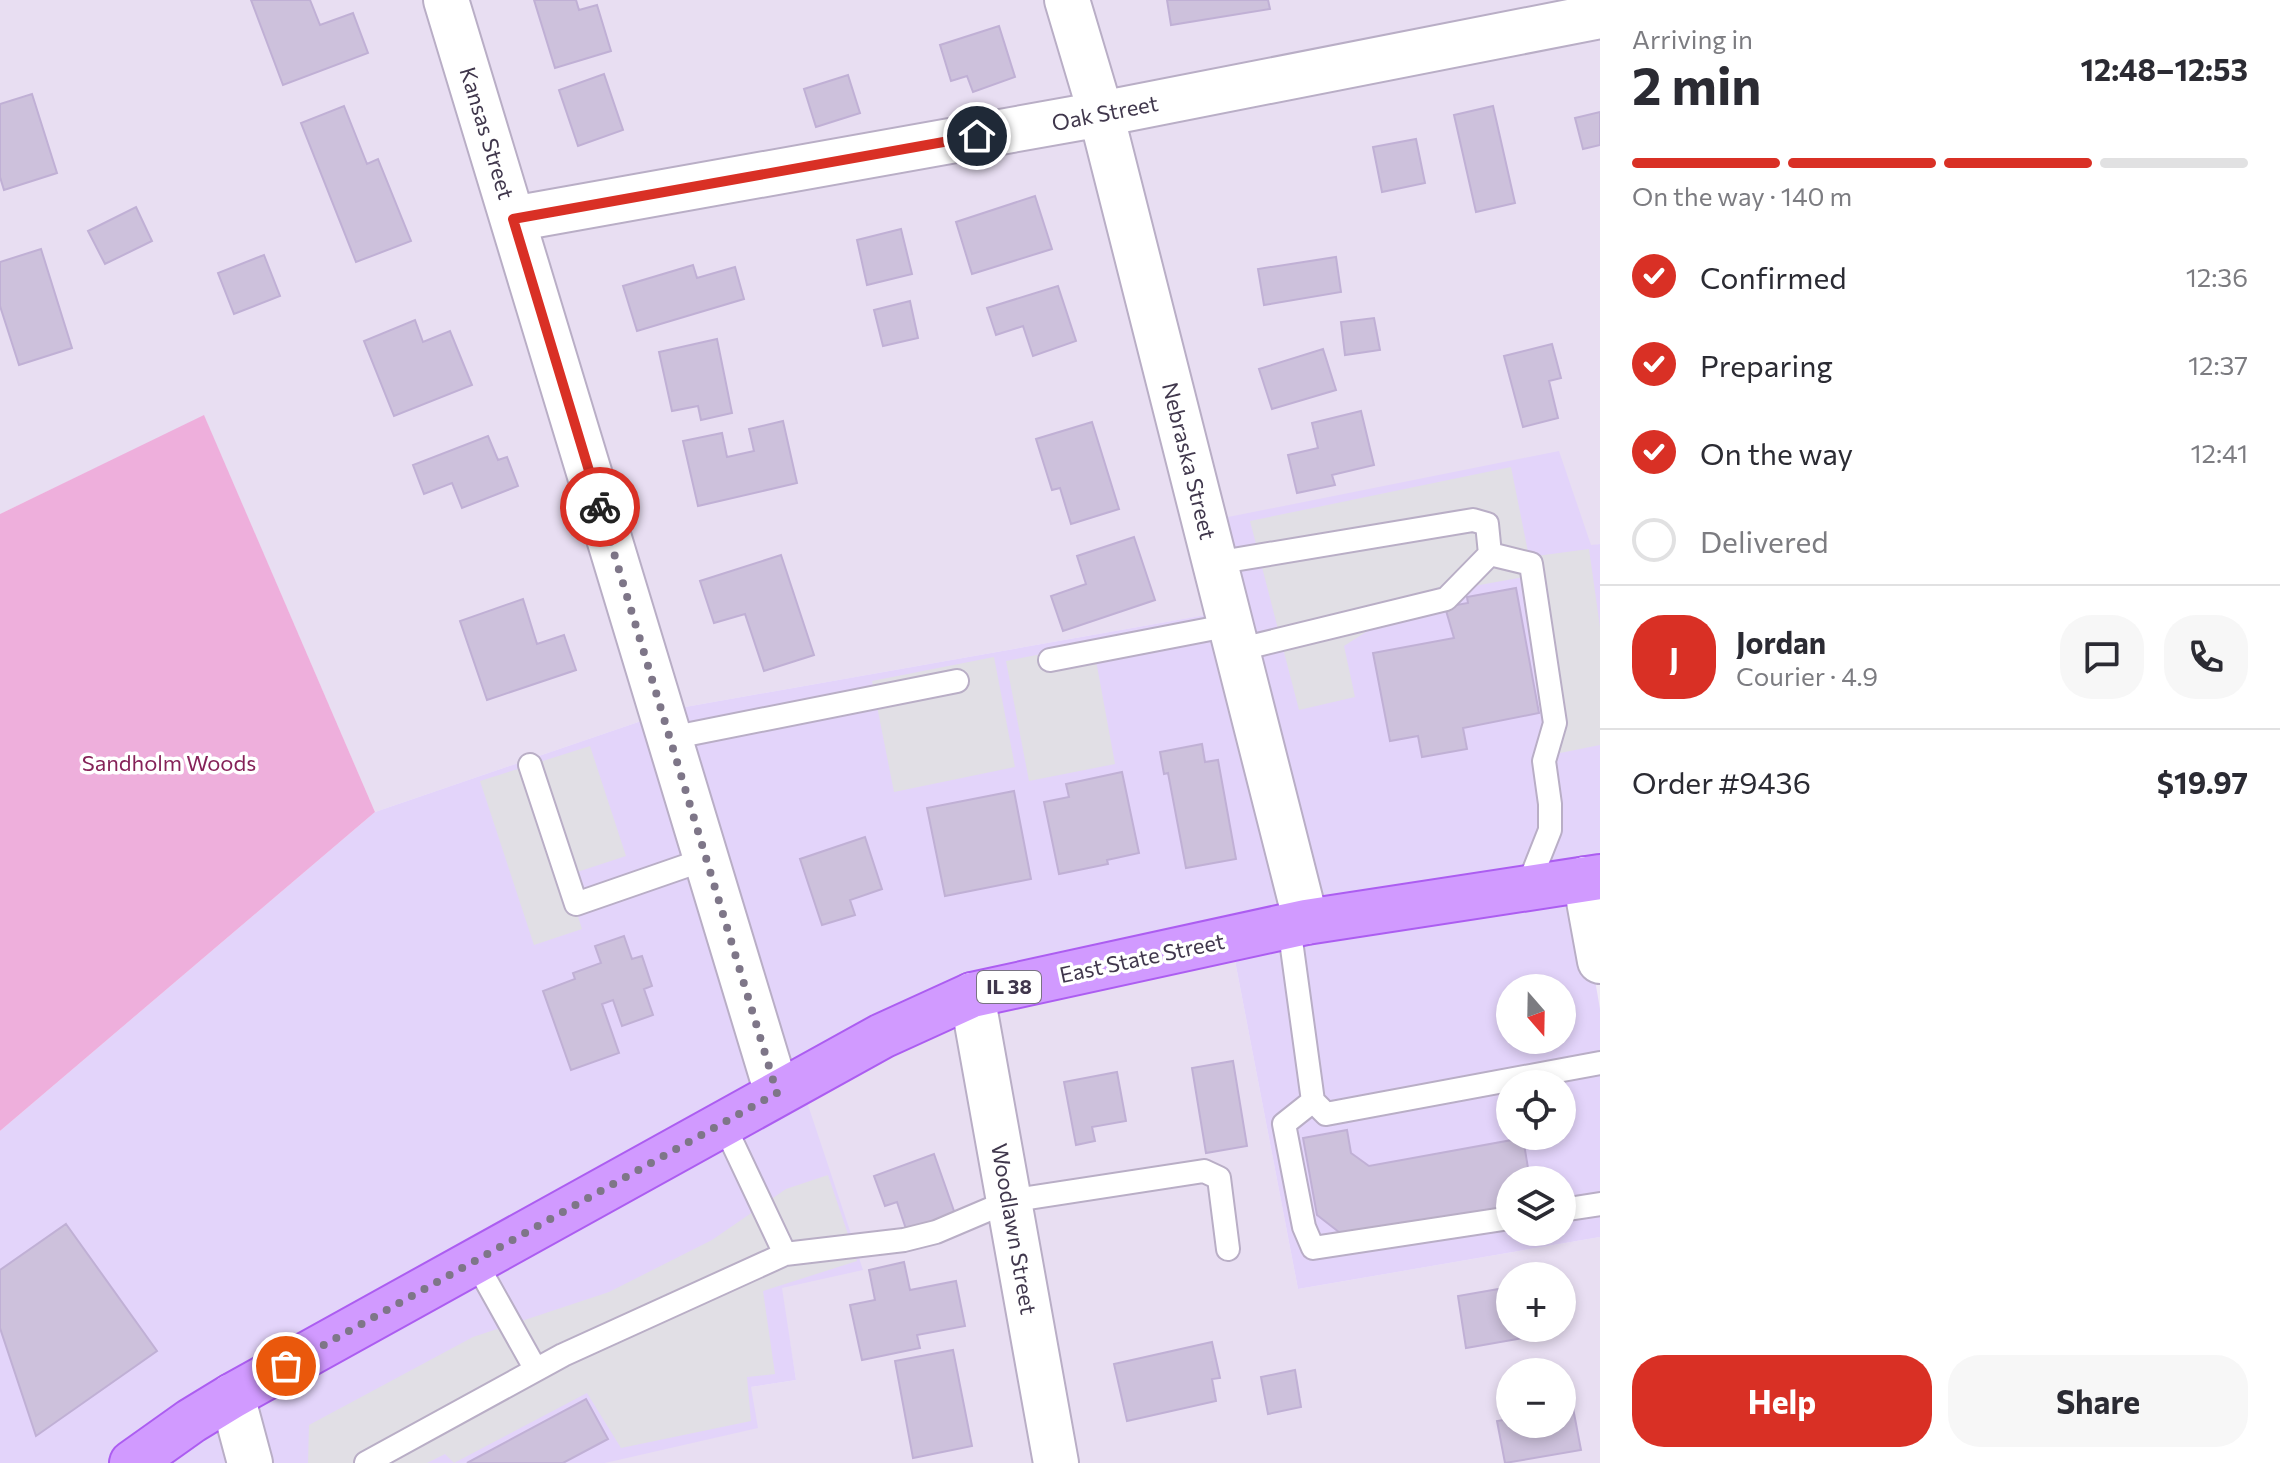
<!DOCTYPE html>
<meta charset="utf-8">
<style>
body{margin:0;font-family:Commissioner,sans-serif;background:#f7f7f7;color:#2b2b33;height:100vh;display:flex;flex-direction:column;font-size:30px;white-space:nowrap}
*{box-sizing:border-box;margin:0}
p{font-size:26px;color:#7c7c81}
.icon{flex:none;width:44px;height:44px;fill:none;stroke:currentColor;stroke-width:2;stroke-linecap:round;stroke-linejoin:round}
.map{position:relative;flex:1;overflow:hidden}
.details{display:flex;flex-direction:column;background:#fff;width:680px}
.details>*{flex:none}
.needle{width:52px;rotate:160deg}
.tools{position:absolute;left:1496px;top:974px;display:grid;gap:16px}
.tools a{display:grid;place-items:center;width:80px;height:80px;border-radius:50%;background:#fff;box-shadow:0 4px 12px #0003;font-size:40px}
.pin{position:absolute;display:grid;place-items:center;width:68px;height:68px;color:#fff;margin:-34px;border:4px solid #fff;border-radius:50%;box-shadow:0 2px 8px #0007}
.courier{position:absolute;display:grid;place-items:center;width:80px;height:80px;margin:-40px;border:6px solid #d93025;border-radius:50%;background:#fff;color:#222;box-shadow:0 2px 10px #0007}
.headline em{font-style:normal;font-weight:700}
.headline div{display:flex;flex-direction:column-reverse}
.headline{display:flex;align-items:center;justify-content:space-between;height:136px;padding:0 32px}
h1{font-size:52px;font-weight:700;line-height:60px}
.bar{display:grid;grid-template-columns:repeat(4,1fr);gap:12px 8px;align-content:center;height:96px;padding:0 32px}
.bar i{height:10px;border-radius:6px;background:#e1e1e2}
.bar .current{background:#d93025}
.bar p{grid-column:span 4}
.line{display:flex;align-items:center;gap:20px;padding:0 32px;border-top:2px solid #e1e1e2}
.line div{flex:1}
.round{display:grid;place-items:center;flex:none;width:84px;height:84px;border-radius:32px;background:#f7f7f7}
ol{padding:0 32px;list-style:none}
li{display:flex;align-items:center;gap:24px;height:88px}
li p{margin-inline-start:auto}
li .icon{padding:8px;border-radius:50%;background:#d93025;color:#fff;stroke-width:4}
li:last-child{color:#7c7c81}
li i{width:44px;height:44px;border:4px solid #e1e1e2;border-radius:50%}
.primary-button{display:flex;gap:16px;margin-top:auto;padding:16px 32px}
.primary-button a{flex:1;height:92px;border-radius:32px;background:#d93025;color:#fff;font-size:32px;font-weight:700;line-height:92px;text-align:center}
.primary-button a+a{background:#f7f7f7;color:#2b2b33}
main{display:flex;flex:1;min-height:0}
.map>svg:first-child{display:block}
.residential{fill:#e8def2;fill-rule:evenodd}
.commercial{fill:#e3d4fa;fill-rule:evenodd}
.green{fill:#eeafdc}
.parking{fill:#e1dfe5}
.building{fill:#cdc1dc;stroke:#c0b0d5;stroke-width:2}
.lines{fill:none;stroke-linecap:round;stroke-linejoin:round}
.lane-casing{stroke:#b9aec6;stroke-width:26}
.street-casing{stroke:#b9aec6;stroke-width:48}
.primary-casing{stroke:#ac5df1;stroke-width:48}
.lane{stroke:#fff;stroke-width:22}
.street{stroke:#fff;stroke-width:44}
.primary{stroke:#d19aff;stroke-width:44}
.done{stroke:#7e7688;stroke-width:8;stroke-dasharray:0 14.4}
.route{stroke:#d93025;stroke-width:10}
.labels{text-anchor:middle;stroke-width:7;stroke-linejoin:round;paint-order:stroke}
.shield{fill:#fff;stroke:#797382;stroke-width:2}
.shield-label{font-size:20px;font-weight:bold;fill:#40374c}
.street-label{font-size:22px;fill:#40374c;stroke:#fff}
.park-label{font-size:22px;fill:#852258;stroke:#fff}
</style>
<main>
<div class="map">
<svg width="1600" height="1463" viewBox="0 0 1600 1463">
<rect width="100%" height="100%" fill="#f0eaf6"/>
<path class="residential" d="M 0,0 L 436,0 L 653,717 L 375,812 L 204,416 L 0,514 Z
M 455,0 L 1057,0 L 1217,613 L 674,709 Z
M 1067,0 L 1600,0 L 1600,544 L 1591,546 L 1213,520 Z
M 1232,945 L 1298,1289 L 1600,1237 L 1600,1463 L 605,1463 L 751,1387 L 796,1380 L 781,1288 L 802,1087 L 963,1009 ZM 1510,1276 L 1562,1276 L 1562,1328 L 1510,1328 ZM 1510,1372 L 1562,1372 L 1562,1424 L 1510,1424 Z"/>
<path class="commercial" d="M 1559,451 L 1591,545 L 1600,544 L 1600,866 L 969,986 L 783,1081 L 674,709 L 1217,613 L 1213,520 Z
M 653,717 L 764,1089 L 114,1463 L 0,1463 L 0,1131 L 375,812 Z
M 1579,888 L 1600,1009 L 1600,1237 L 1298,1289 L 1232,945 ZM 1510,988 L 1562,988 L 1562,1040 L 1510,1040 ZM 1510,1084 L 1562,1084 L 1562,1136 L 1510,1136 ZM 1510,1180 L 1562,1180 L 1562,1232 L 1510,1232 Z
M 802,1087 L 863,1270 L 782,1288 L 796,1380 L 751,1387 L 758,1428 L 605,1463 L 257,1463 L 238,1401 Z
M 227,1409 L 243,1463 L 151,1463 Z"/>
<path class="green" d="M 204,415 L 375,812 L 0,1131 L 0,514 Z"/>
<path class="parking" d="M 1511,467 L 1529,557 L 1589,549 L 1600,627 L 1600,745 L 1560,753 L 1524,577 L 1424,595 L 1344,646 L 1355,697 L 1299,710 L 1250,521 Z
M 1093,644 L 1115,764 L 1029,781 L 1006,661 Z
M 994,657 L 1015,767 L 894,792 L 872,681 Z
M 590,746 L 626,856 L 565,876 L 582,929 L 534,945 L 480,781 Z
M 828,1175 L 857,1261 L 763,1291 L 775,1374 L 747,1377 L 751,1421 L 621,1448 L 587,1393 L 454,1463 L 445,1454 L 427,1463 L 308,1463 L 309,1425 L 473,1337 L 609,1292 L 712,1240 L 786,1189 Z"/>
<path class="building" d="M 251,0 L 310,0 L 320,25 L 353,13 L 368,53 L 283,85 Z
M 534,0 L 576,0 L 579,10 L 597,5 L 611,51 L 555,68 Z
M 1167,0 L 1268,0 L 1270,9 L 1171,25 Z
M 999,26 L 1015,77 L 973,92 L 967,76 L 951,81 L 940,45 Z
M 604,74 L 623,130 L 578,146 L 559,90 Z
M 848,75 L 860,113 L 816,127 L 804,89 Z
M 32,94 L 57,173 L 4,190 L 0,177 L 0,104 Z
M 344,106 L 367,164 L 378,159 L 411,241 L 356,262 L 301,123 Z
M 1493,106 L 1515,203 L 1476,212 L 1454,115 Z
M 1600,112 L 1600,145 L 1583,149 L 1575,118 Z
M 1416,139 L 1425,183 L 1382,192 L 1373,147 Z
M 1035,196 L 1052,249 L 972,274 L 956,222 Z
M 136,207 L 152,241 L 105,264 L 88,231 Z
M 901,229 L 912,274 L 867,285 L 857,240 Z
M 41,249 L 72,348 L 19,365 L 0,306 L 0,262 Z
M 264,255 L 280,296 L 234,314 L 218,273 Z
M 1336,257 L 1341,292 L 1264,305 L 1258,269 Z
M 693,265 L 697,278 L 735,267 L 744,299 L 637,331 L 623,286 Z
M 1058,286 L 1076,341 L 1033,356 L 1023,326 L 996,335 L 987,308 Z
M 910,301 L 918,338 L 883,346 L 874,310 Z
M 1374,318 L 1380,350 L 1345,355 L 1341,322 Z
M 415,320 L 423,342 L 450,331 L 472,385 L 394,416 L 364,341 Z
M 717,339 L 732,413 L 701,420 L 698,406 L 672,411 L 659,352 Z
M 1552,344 L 1561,378 L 1549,381 L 1558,418 L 1523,427 L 1504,356 Z
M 1323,349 L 1336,390 L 1272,409 L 1259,369 Z
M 1361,411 L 1374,465 L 1332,475 L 1335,485 L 1297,493 L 1288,455 L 1318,448 L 1312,423 Z
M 783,421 L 797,483 L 698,506 L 683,441 L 722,433 L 727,457 L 754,451 L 749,429 Z
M 1092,422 L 1119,509 L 1071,524 L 1060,488 L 1052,490 L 1036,439 Z
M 488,436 L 498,460 L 507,457 L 518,486 L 462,508 L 452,483 L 424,494 L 413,465 Z
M 1134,537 L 1155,600 L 1063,631 L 1051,596 L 1086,584 L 1077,556 Z
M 781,555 L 814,655 L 764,671 L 745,614 L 714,623 L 700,581 Z
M 1516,588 L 1539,713 L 1463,728 L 1467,749 L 1422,757 L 1418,736 L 1390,741 L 1373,653 L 1454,638 L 1445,607 L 1468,603 L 1467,597 Z
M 523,599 L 537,644 L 564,635 L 576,670 L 487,700 L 460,621 Z
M 1202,744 L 1205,762 L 1218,760 L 1236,859 L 1186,868 L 1168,773 L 1164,774 L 1160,752 Z
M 1122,772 L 1139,853 L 1107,860 L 1108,864 L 1059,874 L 1044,802 L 1069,797 L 1066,784 Z
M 1014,791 L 1031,879 L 945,896 L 927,808 Z
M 865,837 L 882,889 L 850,900 L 855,915 L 822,925 L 800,859 Z
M 624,936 L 632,959 L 642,956 L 652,986 L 644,989 L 653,1015 L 622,1026 L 613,1000 L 602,1004 L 619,1053 L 571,1070 L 543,991 L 575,979 L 573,973 L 601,963 L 595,946 Z
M 1233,1061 L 1247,1146 L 1206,1153 L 1192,1068 Z
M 1117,1072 L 1126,1121 L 1092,1127 L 1095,1141 L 1076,1145 L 1064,1082 Z
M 1347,1130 L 1351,1153 L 1369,1166 L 1523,1138 L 1530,1180 L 1510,1180 L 1510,1207 L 1344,1236 L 1317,1215 L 1303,1138 Z
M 934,1154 L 955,1214 L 907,1232 L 897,1202 L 885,1206 L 874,1176 Z
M 66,1224 L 157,1351 L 36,1436 L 0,1328 L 0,1270 Z
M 904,1262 L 910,1290 L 956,1281 L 965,1326 L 917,1335 L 920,1348 L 862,1360 L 850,1305 L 875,1300 L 869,1270 Z
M 1510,1287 L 1510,1328 L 1557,1328 L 1558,1332 L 1466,1348 L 1458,1296 Z
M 1212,1342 L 1220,1378 L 1212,1379 L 1216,1401 L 1127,1421 L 1114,1364 Z
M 953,1350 L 972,1446 L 913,1458 L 895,1361 Z
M 1295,1370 L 1301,1407 L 1268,1414 L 1261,1377 Z
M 586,1399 L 608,1439 L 563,1463 L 467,1463 Z
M 1573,1408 L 1581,1450 L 1505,1463 L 1497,1421 L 1510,1419 L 1510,1424 L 1562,1424 L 1562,1410 Z"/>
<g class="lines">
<defs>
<path id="lane" d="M 1490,554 L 1531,564 L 1555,723 L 1544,761 L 1550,804 L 1550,830 L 1527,888
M 1215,563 L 1473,520 L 1487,524 L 1490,554 L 1446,599 L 1237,650
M 1050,660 L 1231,625
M 670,738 L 957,681
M 530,765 L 576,904 L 706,859
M 1289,926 L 1313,1101 L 1326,1114 L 1600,1063
M 1313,1101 L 1284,1124 L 1304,1227 L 1313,1248 L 1510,1218
M 1562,1210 L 1600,1204
M 785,1254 L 904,1240 L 936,1232 L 1009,1201 L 1204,1171 L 1219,1178 L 1228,1249
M 475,1261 L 536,1370
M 366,1463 L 563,1355 L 785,1254 L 723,1123"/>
<path id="street" d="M 446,0 L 777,1093
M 1067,0 L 1101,114 L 1306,922
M 513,219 L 1101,114 L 1600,16
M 1585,879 L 1600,961
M 972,995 L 1056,1463
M 232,1396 L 250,1463"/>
<path id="primary" d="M 132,1463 L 191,1421 L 232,1396 L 882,1036 L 972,995 L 1306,922 L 1600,877"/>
</defs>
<use href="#lane" class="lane-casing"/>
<use href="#street" class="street-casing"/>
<use href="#primary" class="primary-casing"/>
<use href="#lane" class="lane"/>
<use href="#street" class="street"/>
<use href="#primary" class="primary"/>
</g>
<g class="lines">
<path class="done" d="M 286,1366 L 777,1093 L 600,507"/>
<path class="route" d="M 600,507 L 513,219 L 977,136"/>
</g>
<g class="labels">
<rect class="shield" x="977" y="971" width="64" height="32" rx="6"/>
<g class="shield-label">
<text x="1009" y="994">IL 38</text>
</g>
<g class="street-label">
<text transform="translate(1105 113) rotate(-11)" y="8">Oak Street</text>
<text transform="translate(487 133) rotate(73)" y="8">Kansas Street</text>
<text transform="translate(1189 461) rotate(76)" y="8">Nebraska Street</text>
<text transform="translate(1142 958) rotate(-12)" y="8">East State Street</text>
<text transform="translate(1014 1229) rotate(80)" y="8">Woodlawn Street</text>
</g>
<g class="park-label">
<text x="169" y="771">Sandholm Woods</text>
</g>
</g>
</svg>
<div class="tools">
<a><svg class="needle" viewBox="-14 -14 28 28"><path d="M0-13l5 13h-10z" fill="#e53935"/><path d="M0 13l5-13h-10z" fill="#7c7c81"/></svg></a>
<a><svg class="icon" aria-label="locate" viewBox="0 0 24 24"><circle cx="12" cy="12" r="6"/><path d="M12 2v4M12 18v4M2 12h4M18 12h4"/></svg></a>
<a><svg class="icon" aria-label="layers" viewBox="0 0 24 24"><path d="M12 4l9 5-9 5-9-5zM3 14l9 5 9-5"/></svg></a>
<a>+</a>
<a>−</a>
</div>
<div class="pin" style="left:286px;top:1366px;background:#ea580c"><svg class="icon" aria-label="bag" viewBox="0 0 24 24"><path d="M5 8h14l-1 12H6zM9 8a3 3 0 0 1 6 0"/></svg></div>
<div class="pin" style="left:977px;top:136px;background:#1f2937"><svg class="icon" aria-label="home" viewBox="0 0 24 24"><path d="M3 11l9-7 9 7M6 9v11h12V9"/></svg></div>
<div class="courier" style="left:600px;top:507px"><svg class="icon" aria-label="bike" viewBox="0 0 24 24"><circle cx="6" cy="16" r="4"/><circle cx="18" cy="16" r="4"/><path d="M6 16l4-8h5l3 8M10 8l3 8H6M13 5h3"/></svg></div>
</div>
<section class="details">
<div class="headline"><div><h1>2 min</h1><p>Arriving in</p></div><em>12:48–12:53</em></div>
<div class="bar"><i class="current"></i><i class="current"></i><i class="current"></i><i></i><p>On the way · 140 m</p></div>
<ol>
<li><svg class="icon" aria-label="check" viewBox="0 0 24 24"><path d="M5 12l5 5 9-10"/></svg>Confirmed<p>12:36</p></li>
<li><svg class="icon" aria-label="check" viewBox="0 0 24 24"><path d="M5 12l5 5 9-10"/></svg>Preparing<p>12:37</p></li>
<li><svg class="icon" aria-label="check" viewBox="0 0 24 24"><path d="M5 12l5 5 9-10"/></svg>On the way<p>12:41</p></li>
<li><i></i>Delivered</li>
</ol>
<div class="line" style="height:144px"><b class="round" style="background:#d93025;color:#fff">J</b><div><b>Jordan</b><p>Courier · 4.9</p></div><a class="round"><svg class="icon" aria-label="chat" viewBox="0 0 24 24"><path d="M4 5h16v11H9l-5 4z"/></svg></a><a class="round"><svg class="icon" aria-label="phone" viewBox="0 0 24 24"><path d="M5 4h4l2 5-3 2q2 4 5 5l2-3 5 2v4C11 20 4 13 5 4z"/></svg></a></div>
<div class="line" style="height:104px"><div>Order #9436</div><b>$19.97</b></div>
<div class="primary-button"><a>Help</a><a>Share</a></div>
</section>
</main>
